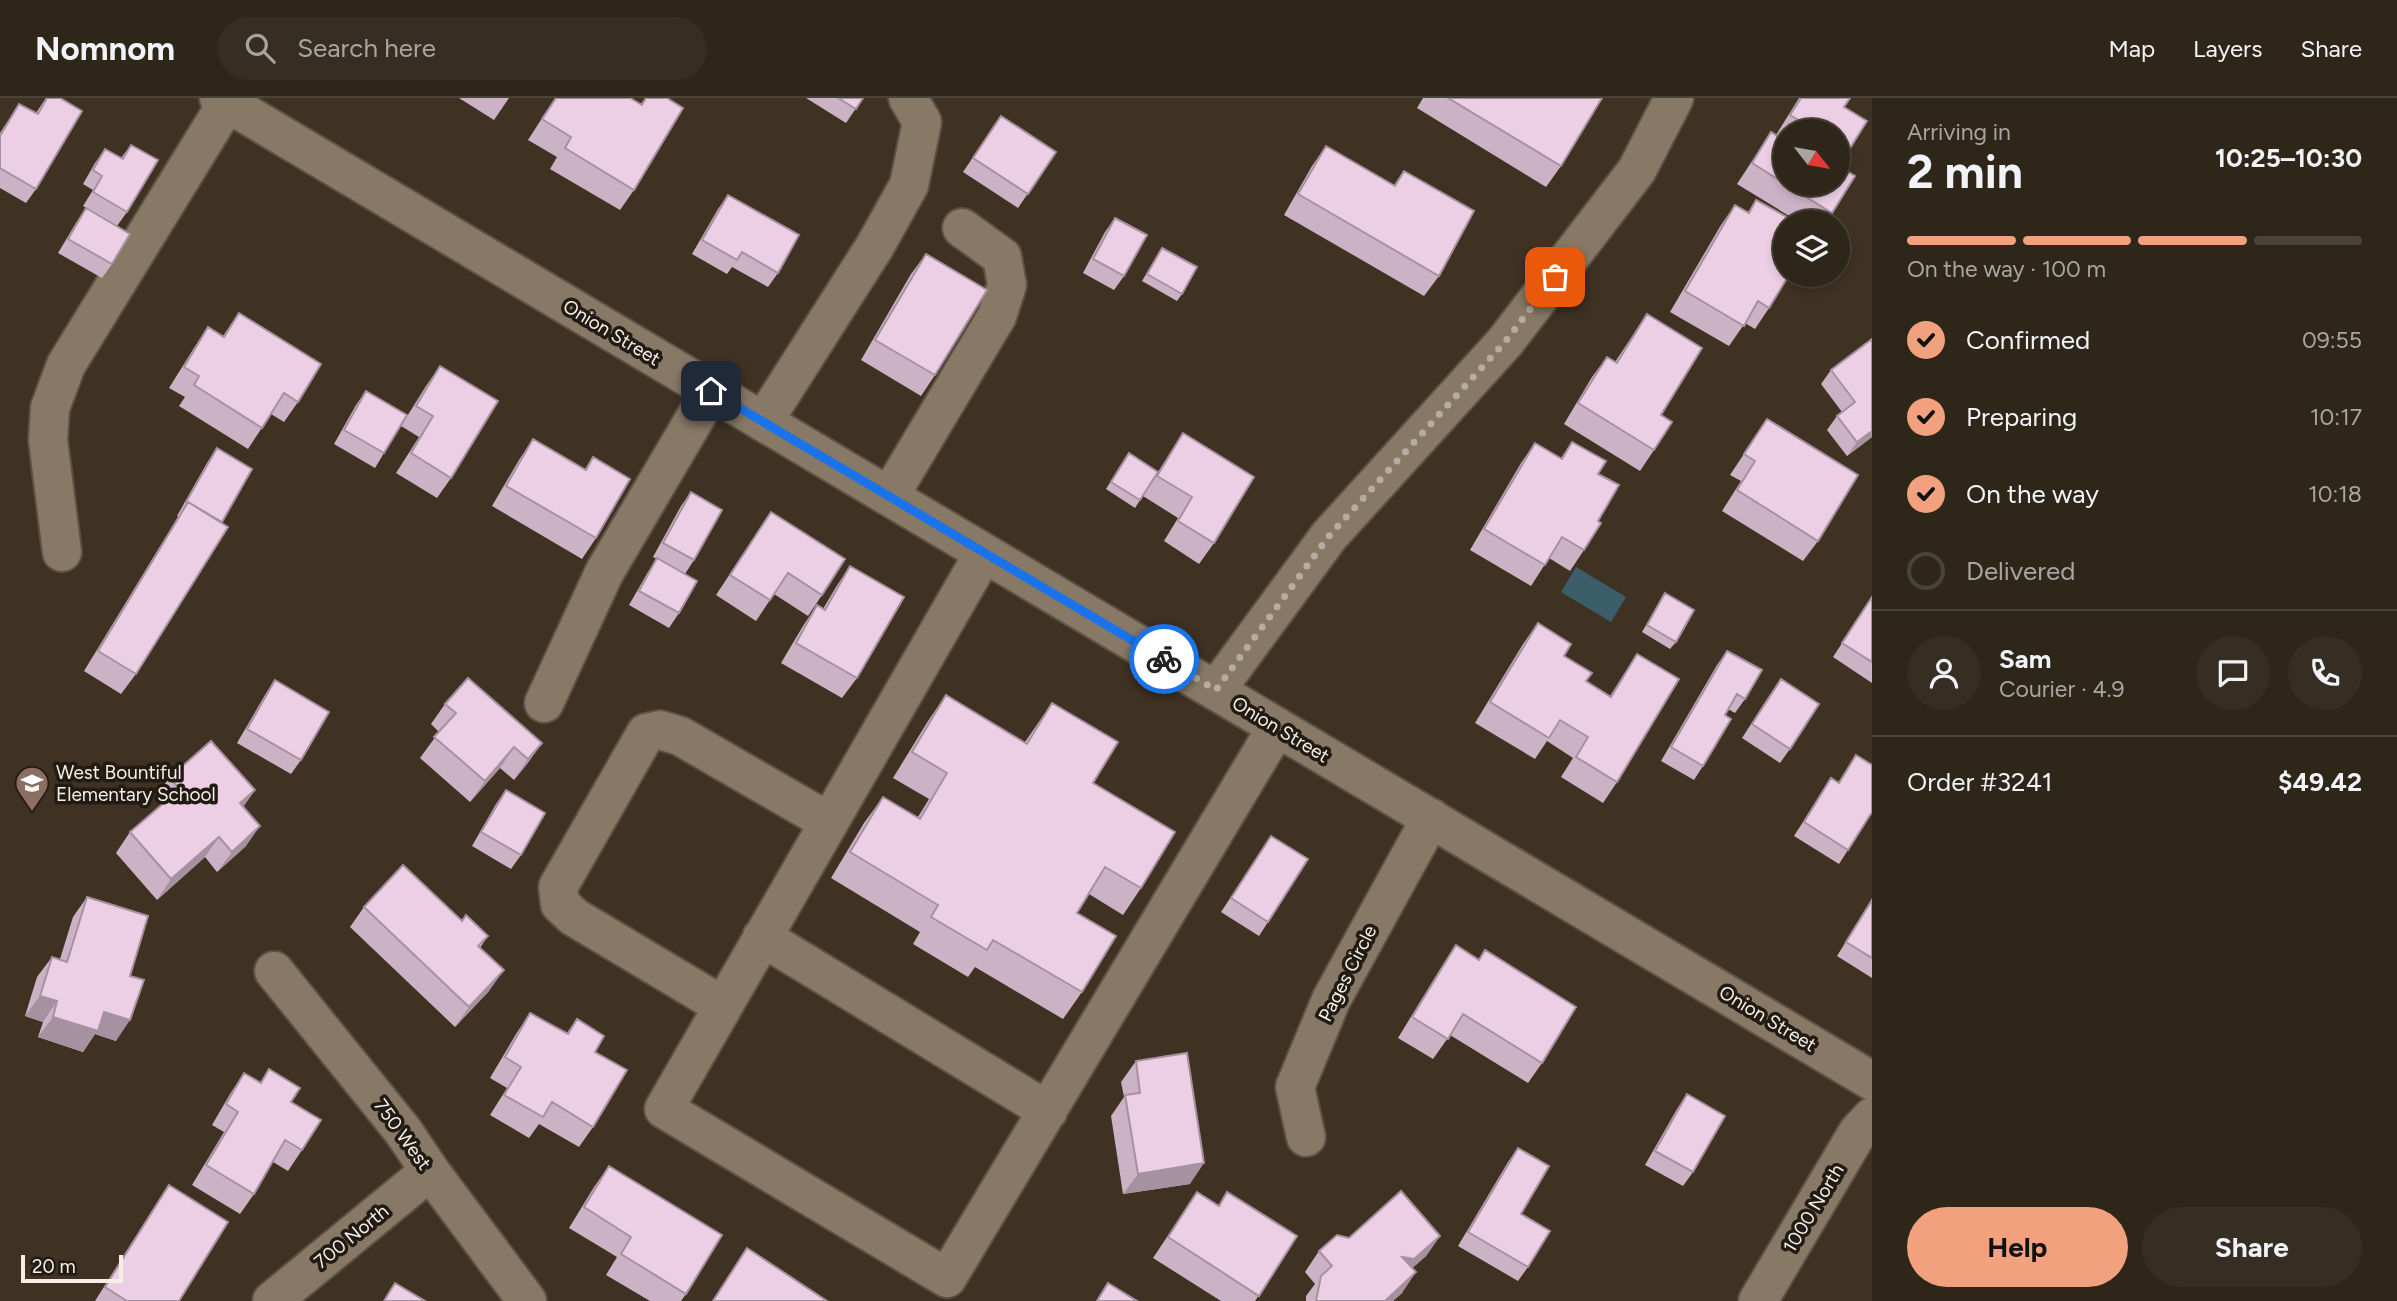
<!DOCTYPE html>
<meta charset="utf-8">
<style>
body{margin:0;font-family:Figtree,sans-serif;background:#372e23;color:#f1f3f6;height:100vh;display:flex;flex-direction:column;font-size:26px;white-space:nowrap}
*{box-sizing:border-box;margin:0}
p{font-size:23px;color:#a7a5a2}
.icon{flex:none;width:38px;height:38px;fill:none;stroke:currentColor;stroke-width:2;stroke-linecap:round;stroke-linejoin:round}
.map{position:relative;flex:1;overflow:hidden}
.side{display:flex;flex-direction:column;background:#2f261a;width:525px}
.side>*{flex:none}
.needle{width:46px;rotate:121deg}
.buttons{position:absolute;left:1773px;top:21px;display:grid;gap:14px}
.buttons a{display:grid;place-items:center;width:77px;height:77px;border-radius:50%;background:#2f261a;box-shadow:0 4px 10px #0003,0 0 0 2px #4a4339;font-size:35px}
.scale{position:absolute;left:21px;bottom:18px;width:102px;box-sizing:border-box;padding-left:7px;border:4px solid #f7eee5;border-top:0;font-size:19px;line-height:24px;white-space:nowrap;color:#f7eee5;-webkit-text-stroke:5px #211b14;paint-order:stroke}
.pin{position:absolute;display:grid;place-items:center;width:60px;height:60px;color:#fff;margin:-30px;border-radius:14px;box-shadow:0 4px 10px #0006}
.courier{position:absolute;display:grid;place-items:center;width:70px;height:70px;margin:-35px;border:5px solid #1a73e8;border-radius:50%;background:#fff;color:#222;box-shadow:0 2px 9px #0007}
.summary em{font-style:normal;font-weight:700}
.summary div{display:flex;flex-direction:column-reverse}
.summary{display:flex;align-items:center;justify-content:space-between;height:119px;padding:0 35px}
h1{font-size:46px;font-weight:700;line-height:52px}
.bar{display:grid;grid-template-columns:repeat(4,1fr);gap:10px 7px;align-content:center;height:84px;padding:0 35px}
.bar i{height:9px;border-radius:5px;background:#4a4339}
.bar .active{background:#f1a17d}
.bar p{grid-column:span 4}
.line{display:flex;align-items:center;gap:18px;padding:0 35px;border-top:2px solid #4a4339}
.line div{flex:1}
.round{display:grid;place-items:center;flex:none;width:74px;height:74px;border-radius:37px;background:#372e23}
ol{padding:0 35px;list-style:none}
li{display:flex;align-items:center;gap:21px;height:77px}
li p{margin-inline-start:auto}
li .icon{padding:7px;border-radius:50%;background:#f1a17d;color:#111;stroke-width:4}
li:last-child{color:#a7a5a2}
li i{width:38px;height:38px;border:4px solid #4a4339;border-radius:50%}
.button{display:flex;gap:14px;margin-top:auto;padding:14px 35px}
.button a{flex:1;height:80px;border-radius:42px;background:#f1a17d;color:#111;font-size:28px;font-weight:700;line-height:80px;text-align:center}
.button a+a{background:#372e23;color:#f1f3f6}
header{display:flex;align-items:center;gap:42px;box-sizing:border-box;height:98px;padding:0 35px;background:#2f261a;border-bottom:2px solid #4a4339}
header strong{font-size:33px}
nav{display:flex;gap:38px;margin-inline-start:auto;font-size:24px}
.search{width:490px;height:63px;background:#372e23;display:flex;align-items:center;gap:18px;box-sizing:border-box;padding:0 24px;border-radius:38px;color:#a7a5a2;font-size:26px}
main{display:flex;flex:1;min-height:0}
.map>svg:first-child{display:block}
.water{fill:#3b5e6a}
.lines{fill:none;stroke-linecap:round;stroke-linejoin:round}
.minor-casing{stroke:#5c5144;stroke-width:42}
.minor{stroke:#887967;stroke-width:38}
.wall{fill:#ccb2c5;fill-rule:evenodd}
.shaded-wall{fill:#a691a0}
.building{fill:#edcfe5;stroke:#a691a0;stroke-width:2}
.done{stroke:#b7aca1;stroke-width:7;stroke-dasharray:0 12.6}
.route{stroke:#1a73e8;stroke-width:9}
.labels{text-anchor:middle;stroke-width:7;stroke-linejoin:round;paint-order:stroke}
.street-label{font-size:19px;fill:#f7eee5;stroke:#211b14}
.poi-label{font-size:19px;fill:#f7eee5;stroke:#211b14;text-anchor:start}
</style>
<header>
<strong>Nomnom</strong>
<div class="search"><svg class="icon" aria-label="search" viewBox="0 0 24 24"><circle cx="10" cy="10" r="6"/><path d="M15 15l6 6"/></svg>Search here</div>
<nav><a>Map</a><a>Layers</a><a>Share</a></nav>
</header>
<main>
<div class="map">
<svg width="1872" height="1203" viewBox="0 0 1872 1203">
<rect width="100%" height="100%" fill="#3f3223"/>
<path class="water" d="M 1576,469 L 1626,499 L 1611,524 L 1561,494 Z"/>
<g class="lines">
<defs>
<path id="minor" d="M 219,0 L 1872,983
M 763,324 L 875,148 L 909,87 L 922,24 L 908,0
M 890,397 L 997,218 L 1007,187 L 1002,159 L 962,130
M 62,454 L 48,342 L 50,310 L 66,267 L 227,5
M 984,455 L 664,1011 L 947,1180 L 1277,629
M 1216,592 L 1329,438 L 1505,244 L 1637,72 L 1674,0
M 544,605 L 604,475 L 711,293
M 762,839 L 1048,1013
M 274,873 L 403,1033 L 430,1073 L 527,1203
M 723,908 L 574,819 L 560,806 L 558,789 L 646,635 L 660,632 L 680,638 L 829,724
M 1306,1039 L 1295,989 L 1331,902 L 1431,720
M 272,1203 L 430,1073
M 1758,1203 L 1858,1034 L 1872,1019"/>
</defs>
<use href="#minor" class="minor-casing"/>
<use href="#minor" class="minor"/>
</g>
<path class="wall" d="M 46,0 L 60,0 L 36,91 L 26,105 L 0,90 L 0,35 L 19,6 L 36,15 Z
M 459,0 L 509,0 L 494,22 Z
M 555,0 L 630,0 L 641,6 L 645,0 L 667,0 L 634,92 L 620,112 L 550,71 L 557,59 L 528,42 Z
M 806,0 L 863,0 L 846,25 Z
M 1423,0 L 1602,0 L 1561,68 L 1546,89 L 1417,10 Z
M 1799,0 L 1850,0 L 1844,9 L 1839,68 L 1832,115 L 1826,124 L 1799,124 L 1737,86 L 1771,34 L 1776,37 ZM 1785,33 L 1838,33 L 1785,86 Z
M 1001,18 L 1056,54 L 1018,110 L 963,74 Z
M 131,47 L 127,114 L 117,128 L 83,108 L 93,92 L 83,86 L 95,65 L 105,51 L 121,60 Z
M 1326,48 L 1394,87 L 1404,73 L 1439,178 L 1424,198 L 1284,117 L 1312,68 Z
M 728,97 L 778,175 L 768,189 L 732,169 L 727,176 L 692,156 L 718,111 Z
M 1756,102 L 1769,210 L 1755,231 L 1745,225 L 1729,248 L 1670,214 L 1721,127 L 1735,107 L 1748,114 Z
M 86,110 L 112,166 L 102,180 L 58,155 L 76,125 Z
M 1115,120 L 1124,178 L 1114,192 L 1083,175 L 1105,134 Z
M 1162,150 L 1182,196 L 1177,203 L 1142,183 Z
M 926,156 L 935,277 L 921,298 L 861,262 L 911,176 Z
M 239,215 L 298,304 L 284,324 L 271,316 L 248,351 L 179,308 L 185,299 L 169,290 L 194,250 L 208,229 L 223,238 Z
M 1647,216 L 1661,317 L 1654,352 L 1640,373 L 1564,326 L 1592,279 L 1607,259 L 1615,264 Z
M 1872,241 L 1872,339 L 1847,358 L 1827,332 L 1837,318 L 1842,314 L 1821,286 L 1831,272 Z
M 440,268 L 451,380 L 437,400 L 396,375 L 419,339 L 401,328 L 426,288 Z
M 366,293 L 384,355 L 375,370 L 334,346 L 356,307 Z
M 1767,321 L 1818,443 L 1803,463 L 1722,413 L 1741,383 L 1730,377 Z
M 1183,335 L 1214,445 L 1199,466 L 1164,443 L 1178,420 L 1143,398 L 1151,385 L 1135,410 L 1106,391 L 1124,362 L 1158,374 Z
M 533,341 L 585,371 L 593,359 L 596,440 L 582,461 L 492,408 L 519,362 Z
M 1572,344 L 1598,376 L 1598,423 L 1584,452 L 1570,473 L 1549,460 L 1531,488 L 1470,452 L 1521,365 L 1535,345 L 1561,360 Z
M 217,350 L 136,576 L 121,596 L 84,573 L 178,419 L 177,418 L 207,365 Z
M 691,394 L 694,462 L 685,476 L 679,515 L 669,530 L 629,507 L 648,474 L 657,461 L 653,459 L 681,408 Z
M 771,414 L 822,497 L 808,518 L 774,496 L 756,523 L 716,497 Z
M 850,468 L 857,580 L 842,600 L 781,565 L 803,528 L 817,507 L 823,511 L 836,489 Z
M 1665,495 L 1676,544 L 1670,551 L 1642,534 Z
M 1872,499 L 1872,585 L 1833,559 Z
M 1538,525 L 1564,558 L 1586,583 L 1610,598 L 1637,556 L 1617,684 L 1603,705 L 1561,679 L 1573,660 L 1547,643 L 1535,661 L 1475,625 L 1523,546 Z
M 1727,553 L 1745,601 L 1735,615 L 1728,611 L 1703,668 L 1694,682 L 1661,663 L 1717,567 Z
M 275,582 L 301,662 L 291,676 L 237,645 L 265,597 Z
M 1771,595 L 1790,651 L 1780,665 L 1742,640 Z
M 946,597 L 1025,644 L 1052,605 L 1093,685 L 1141,790 L 1123,817 L 1089,796 L 1077,815 L 1082,894 L 1063,921 L 975,869 L 968,879 L 913,846 L 920,834 L 831,780 L 864,725 L 883,699 L 918,719 L 929,701 L 893,680 L 928,623 Z
M 445,606 L 542,645 L 527,666 L 514,682 L 500,670 L 470,704 L 420,660 L 439,634 L 431,626 Z
M 1856,657 L 1848,752 L 1839,766 L 1794,738 L 1831,680 L 1838,685 Z
M 169,680 L 255,692 L 243,709 L 246,748 L 217,774 L 205,759 L 157,802 L 116,755 L 130,734 L 161,707 L 155,700 Z
M 506,692 L 521,757 L 511,771 L 472,748 L 496,706 Z
M 1271,738 L 1268,824 L 1259,838 L 1221,814 Z
M 87,799 L 130,878 L 116,943 L 95,936 L 83,954 L 38,939 L 43,924 L 25,918 L 37,879 L 52,859 L 60,861 L 73,819 Z
M 1872,801 L 1872,880 L 1837,858 Z
M 364,809 L 462,823 L 488,838 L 480,850 L 489,893 L 455,929 L 350,829 Z
M 1456,847 L 1479,861 L 1485,852 L 1542,965 L 1528,985 L 1450,937 L 1433,961 L 1398,940 L 1442,868 Z
M 530,915 L 566,936 L 577,921 L 595,954 L 593,1029 L 579,1049 L 539,1026 L 529,1040 L 490,1017 L 507,990 L 490,980 L 516,936 Z
M 1136,963 L 1190,1086 L 1123,1096 L 1111,1018 L 1124,999 L 1121,984 Z
M 269,971 L 291,1004 L 302,1052 L 288,1073 L 273,1064 L 254,1096 L 240,1116 L 192,1087 L 224,1034 L 212,1027 L 230,996 L 244,975 L 260,985 Z
M 1687,996 L 1693,1074 L 1683,1088 L 1645,1067 L 1677,1011 Z
M 1518,1050 L 1521,1116 L 1528,1169 L 1518,1183 L 1458,1148 L 1508,1064 Z
M 609,1068 L 686,1196 L 681,1203 L 650,1203 L 606,1177 L 617,1159 L 569,1130 L 594,1089 Z
M 169,1087 L 179,1203 L 95,1203 L 155,1108 Z
M 1197,1094 L 1218,1108 L 1227,1094 L 1297,1138 L 1255,1203 L 1221,1203 L 1153,1160 Z
M 1440,1138 L 1426,1158 L 1412,1170 L 1402,1195 L 1393,1203 L 1306,1203 L 1306,1198 L 1315,1186 L 1305,1174 L 1319,1153 L 1349,1140 Z"/>
<path class="shaded-wall" d="M 1872,333 L 1872,339 L 1847,358 L 1857,344 Z
M 542,645 L 527,666 L 514,682 L 528,661 Z
M 514,649 L 500,670 L 470,704 L 485,683 Z
M 255,692 L 240,713 L 240,705 Z
M 260,728 L 246,748 L 217,774 L 232,754 Z
M 219,739 L 205,759 L 157,802 L 171,781 Z
M 504,872 L 489,893 L 455,929 L 469,909 Z
M 40,898 L 57,903 L 43,924 L 25,918 Z
M 104,914 L 130,922 L 116,943 L 95,936 L 83,954 L 38,939 L 53,919 Z
M 1204,1065 L 1190,1086 L 1123,1096 L 1138,1076 Z
M 1440,1138 L 1426,1158 L 1399,1182 L 1402,1159 Z
M 1416,1174 L 1402,1195 L 1393,1203 L 1385,1203 Z"/>
<path class="building" d="M 47,0 L 60,0 L 82,13 L 36,91 L 0,70 L 0,38 L 19,6 L 38,16 Z
M 556,0 L 630,0 L 642,7 L 646,0 L 667,0 L 683,10 L 634,92 L 565,50 L 571,39 L 542,21 Z
M 838,0 L 863,0 L 856,11 Z
M 1448,0 L 1602,0 L 1561,68 Z
M 1801,0 L 1850,0 L 1844,9 L 1867,23 L 1839,68 L 1855,78 L 1832,115 L 1752,65 L 1771,34 L 1785,43 L 1785,86 L 1838,86 L 1838,33 L 1793,33 L 1800,23 L 1790,17 Z
M 1001,18 L 1056,54 L 1028,96 L 973,60 Z
M 131,47 L 158,62 L 127,114 L 93,94 L 102,78 L 93,72 L 105,51 L 123,61 Z
M 1326,48 L 1395,88 L 1404,73 L 1474,113 L 1439,178 L 1298,96 Z
M 728,97 L 799,137 L 778,175 L 742,154 L 737,162 L 702,142 Z
M 1756,102 L 1796,124 L 1785,124 L 1785,177 L 1789,177 L 1769,210 L 1758,203 L 1744,228 L 1685,193 L 1735,107 L 1749,115 Z
M 86,110 L 130,136 L 112,166 L 68,141 Z
M 1115,120 L 1147,137 L 1124,178 L 1093,161 Z
M 1162,150 L 1197,169 L 1182,196 L 1147,176 Z
M 926,156 L 987,192 L 935,277 L 875,242 Z
M 239,215 L 321,266 L 298,304 L 284,295 L 262,330 L 194,287 L 199,278 L 184,269 L 208,229 L 224,239 Z
M 1647,216 L 1702,250 L 1661,317 L 1672,324 L 1654,352 L 1578,305 L 1607,259 L 1617,265 Z
M 1872,241 L 1872,333 L 1857,344 L 1837,318 L 1855,304 L 1831,272 Z
M 440,268 L 498,303 L 451,380 L 411,355 L 433,318 L 416,308 Z
M 366,293 L 407,317 L 384,355 L 344,332 Z
M 1767,321 L 1858,377 L 1818,443 L 1737,392 L 1755,363 L 1744,356 Z
M 1183,335 L 1254,379 L 1214,445 L 1178,423 L 1192,399 L 1157,378 Z
M 533,341 L 586,372 L 593,359 L 630,381 L 596,440 L 506,388 Z
M 1572,344 L 1606,363 L 1598,376 L 1619,387 L 1598,423 L 1601,425 L 1584,452 L 1562,439 L 1545,467 L 1484,431 L 1535,345 L 1562,361 Z
M 217,350 L 252,371 L 222,424 L 188,404 L 186,404 Z
M 1129,355 L 1158,374 L 1140,402 L 1111,384 Z
M 691,394 L 722,412 L 694,462 L 663,445 Z
M 188,404 L 228,429 L 136,576 L 98,553 Z
M 771,414 L 845,461 L 822,497 L 788,475 L 770,502 L 730,477 Z
M 657,460 L 697,483 L 679,515 L 639,493 Z
M 850,468 L 904,499 L 857,580 L 796,545 L 817,507 L 825,512 Z
M 1665,495 L 1694,512 L 1676,544 L 1647,527 Z
M 1872,499 L 1872,564 L 1842,545 Z
M 1538,525 L 1571,546 L 1564,558 L 1592,575 L 1586,583 L 1611,599 L 1637,556 L 1679,581 L 1617,684 L 1576,659 L 1588,639 L 1560,622 L 1549,640 L 1490,604 Z
M 1727,553 L 1762,572 L 1745,601 L 1737,596 L 1725,617 L 1731,621 L 1703,668 L 1671,649 Z
M 468,580 L 542,645 L 528,661 L 514,649 L 485,683 L 434,639 L 456,615 L 445,606 Z
M 1781,581 L 1819,606 L 1790,651 L 1752,626 Z
M 275,582 L 329,614 L 301,662 L 247,631 Z
M 946,597 L 1027,646 L 1052,605 L 1118,644 L 1093,685 L 1175,734 L 1141,790 L 1105,769 L 1077,815 L 1116,838 L 1082,894 L 993,842 L 987,852 L 931,819 L 938,807 L 850,754 L 883,699 L 920,721 L 947,675 L 912,654 Z
M 211,643 L 255,692 L 240,705 L 260,728 L 232,754 L 219,739 L 171,781 L 130,734 L 180,691 L 169,680 Z
M 1856,657 L 1872,667 L 1872,714 L 1848,752 L 1804,724 L 1831,680 L 1839,685 Z
M 506,692 L 545,715 L 521,757 L 481,734 Z
M 1271,738 L 1308,761 L 1268,824 L 1231,800 Z
M 403,767 L 462,823 L 466,817 L 488,838 L 478,848 L 504,872 L 469,909 L 364,809 Z
M 87,799 L 148,818 L 130,878 L 144,882 L 130,922 L 104,914 L 98,933 L 53,919 L 57,903 L 40,898 L 52,859 L 67,864 Z
M 1872,802 L 1872,860 L 1846,844 Z
M 1456,847 L 1479,862 L 1485,852 L 1576,909 L 1542,965 L 1463,916 L 1448,941 L 1412,919 Z
M 530,915 L 568,936 L 577,921 L 604,938 L 595,954 L 627,972 L 593,1029 L 552,1004 L 543,1019 L 504,997 L 521,969 L 505,959 Z
M 1187,955 L 1204,1065 L 1138,1076 L 1125,997 L 1140,995 L 1136,963 Z
M 269,971 L 300,990 L 291,1004 L 321,1022 L 302,1052 L 285,1042 L 254,1096 L 206,1067 L 238,1014 L 226,1006 L 244,975 L 261,985 Z
M 1687,996 L 1725,1018 L 1693,1074 L 1655,1053 Z
M 1518,1050 L 1549,1068 L 1521,1116 L 1550,1133 L 1528,1169 L 1468,1134 Z
M 609,1068 L 722,1137 L 686,1196 L 621,1156 L 631,1139 L 584,1109 Z
M 169,1087 L 228,1124 L 179,1203 L 127,1203 L 105,1189 Z
M 1401,1093 L 1440,1138 L 1414,1161 L 1402,1159 L 1416,1174 L 1385,1203 L 1316,1203 L 1321,1178 L 1332,1168 L 1319,1153 L 1337,1137 L 1349,1140 Z
M 1197,1094 L 1219,1108 L 1227,1094 L 1297,1138 L 1259,1198 L 1168,1139 Z
M 747,1150 L 827,1203 L 713,1203 Z
M 395,1185 L 425,1203 L 384,1203 Z
M 1108,1185 L 1137,1203 L 1097,1203 Z"/>
<g class="lines">
<path class="done" d="M 1164,561 L 1216,592 L 1329,438 L 1505,244 L 1555,179"/>
<path class="route" d="M 711,293 L 1164,561"/>
</g>
<defs>
<symbol id="school-pin" viewBox="-11 -11 22 30"><path d="M0 17L-7.5 6A9.5 9.5 0 1 1 7.5 6Z" fill="#8d6e63" stroke="#211b14"/><path d="M0-5L7-2L0 1L-7-2ZM-4 1L0 2.5L4 1V4Q0 6-4 4Z" fill="#fff"/></symbol>
</defs>
<g fill-rule="evenodd">
<use href="#school-pin" x="13" y="666" width="38" height="52"/>
</g>
<g class="labels">
<g class="street-label">
<text transform="translate(612 234) rotate(31)" y="7">Onion Street</text>
<text transform="translate(1281 631) rotate(31)" y="7">Onion Street</text>
<text transform="translate(1347 875) rotate(-63)" y="7">Pages Circle</text>
<text transform="translate(1768 920) rotate(31)" y="7">Onion Street</text>
<text transform="translate(403 1036) rotate(54)" y="7">750 West</text>
<text transform="translate(1813 1110) rotate(-59)" y="7">1000 North</text>
<text transform="translate(351 1138) rotate(-39)" y="7">700 North</text>
</g>
<g class="poi-label">
<text x="56" y="681">West Bountiful<tspan x="56" dy="22">Elementary School</tspan></text>
</g>
</g>
</svg>
<div class="buttons">
<a><svg class="needle" viewBox="-14 -14 28 28"><path d="M0-13l5 13h-10z" fill="#e53935"/><path d="M0 13l5-13h-10z" fill="#a7a5a2"/></svg></a>
<a><svg class="icon" aria-label="layers" viewBox="0 0 24 24"><path d="M12 4l9 5-9 5-9-5zM3 14l9 5 9-5"/></svg></a>
</div>
<div class="scale">20 m</div>
<div class="pin" style="left:1555px;top:179px;background:#ea580c"><svg class="icon" aria-label="bag" viewBox="0 0 24 24"><path d="M5 8h14l-1 12H6zM9 8a3 3 0 0 1 6 0"/></svg></div>
<div class="pin" style="left:711px;top:293px;background:#1f2937"><svg class="icon" aria-label="home" viewBox="0 0 24 24"><path d="M3 11l9-7 9 7M6 9v11h12V9"/></svg></div>
<div class="courier" style="left:1164px;top:561px"><svg class="icon" aria-label="bike" viewBox="0 0 24 24"><circle cx="6" cy="16" r="4"/><circle cx="18" cy="16" r="4"/><path d="M6 16l4-8h5l3 8M10 8l3 8H6M13 5h3"/></svg></div>
</div>
<section class="side">
<div class="summary"><div><h1>2 min</h1><p>Arriving in</p></div><em>10:25–10:30</em></div>
<div class="bar"><i class="active"></i><i class="active"></i><i class="active"></i><i></i><p>On the way · 100 m</p></div>
<ol>
<li><svg class="icon" aria-label="check" viewBox="0 0 24 24"><path d="M5 12l5 5 9-10"/></svg>Confirmed<p>09:55</p></li>
<li><svg class="icon" aria-label="check" viewBox="0 0 24 24"><path d="M5 12l5 5 9-10"/></svg>Preparing<p>10:17</p></li>
<li><svg class="icon" aria-label="check" viewBox="0 0 24 24"><path d="M5 12l5 5 9-10"/></svg>On the way<p>10:18</p></li>
<li><i></i>Delivered</li>
</ol>
<div class="line" style="height:126px"><a class="round"><svg class="icon" aria-label="person" viewBox="0 0 24 24"><circle cx="12" cy="8" r="4"/><path d="M4 21q1-7 8-7t8 7"/></svg></a><div><b>Sam</b><p>Courier · 4.9</p></div><a class="round"><svg class="icon" aria-label="chat" viewBox="0 0 24 24"><path d="M4 5h16v11H9l-5 4z"/></svg></a><a class="round"><svg class="icon" aria-label="phone" viewBox="0 0 24 24"><path d="M5 4h4l2 5-3 2q2 4 5 5l2-3 5 2v4C11 20 4 13 5 4z"/></svg></a></div>
<div class="line" style="height:91px"><div>Order #3241</div><b>$49.42</b></div>
<div class="button"><a>Help</a><a>Share</a></div>
</section>
</main>
